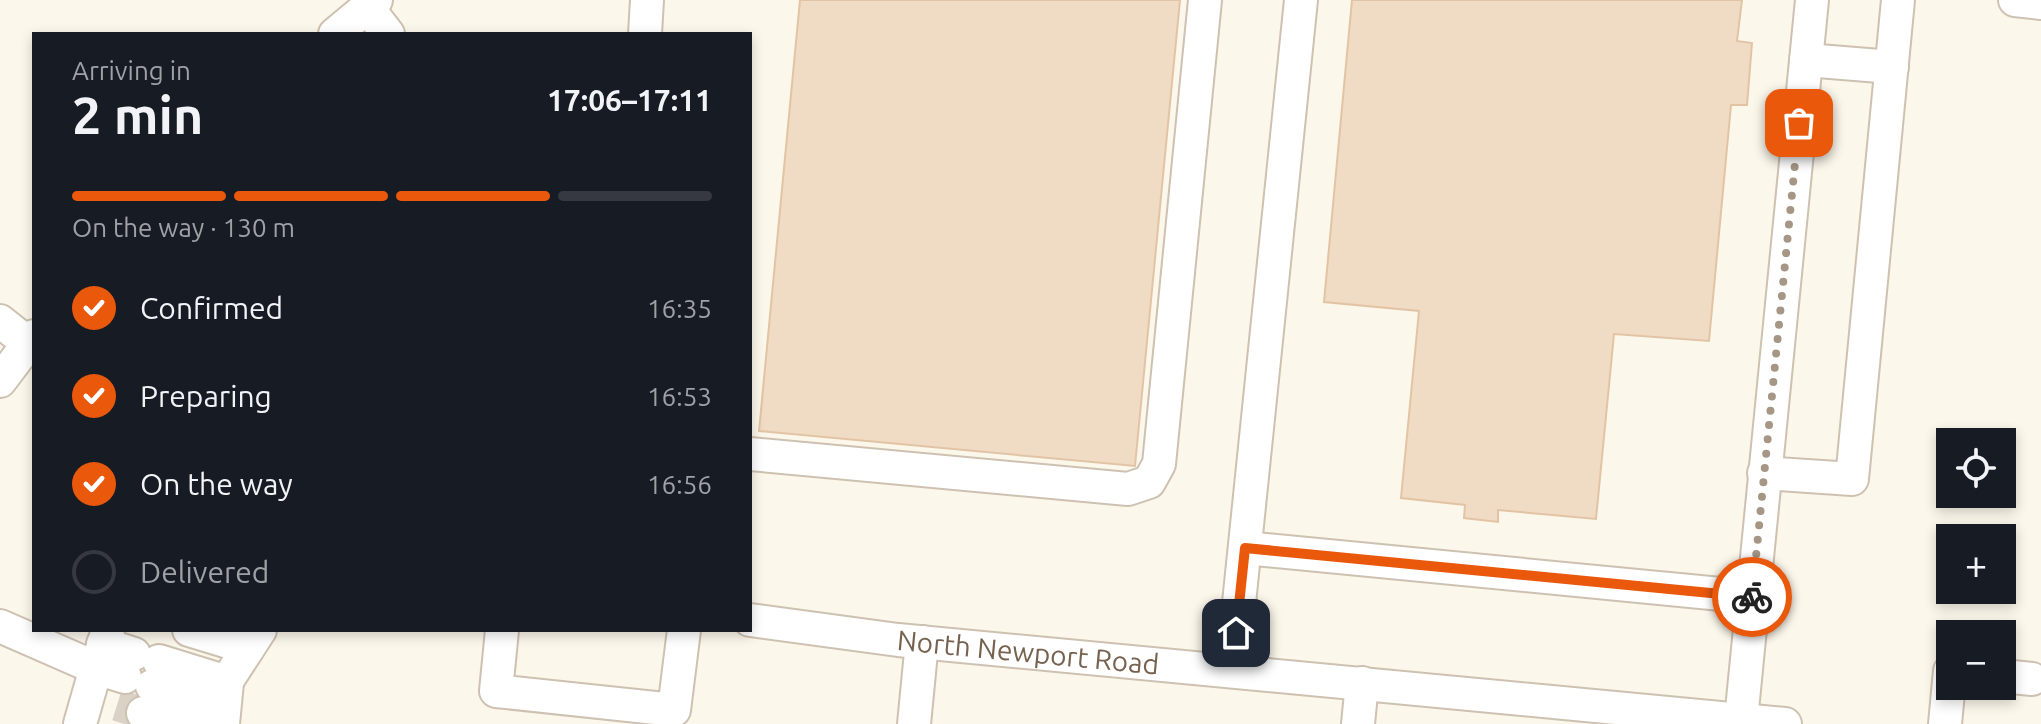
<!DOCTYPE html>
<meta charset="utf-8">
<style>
body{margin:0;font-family:Ubuntu,sans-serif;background:#20242c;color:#f1f3f6;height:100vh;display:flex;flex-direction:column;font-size:30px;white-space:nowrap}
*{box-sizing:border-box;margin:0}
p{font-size:26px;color:#9ea1a6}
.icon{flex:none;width:44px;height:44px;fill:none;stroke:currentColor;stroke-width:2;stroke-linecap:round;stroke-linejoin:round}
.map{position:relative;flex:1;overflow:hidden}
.drawer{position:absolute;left:32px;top:32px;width:720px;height:600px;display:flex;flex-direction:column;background:#171b24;border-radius:0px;box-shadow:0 4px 12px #0003}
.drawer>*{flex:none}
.controls{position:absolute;left:1936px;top:428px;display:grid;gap:16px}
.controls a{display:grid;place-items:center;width:80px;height:80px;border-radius:0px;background:#171b24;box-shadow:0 4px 12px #0003;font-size:40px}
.pin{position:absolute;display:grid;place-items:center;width:68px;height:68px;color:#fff;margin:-34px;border-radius:16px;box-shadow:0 4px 12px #0006}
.courier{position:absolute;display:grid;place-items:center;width:80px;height:80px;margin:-40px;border:6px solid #ea580c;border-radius:50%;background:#fff;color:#222;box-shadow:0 2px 10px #0007}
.summary em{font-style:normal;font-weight:700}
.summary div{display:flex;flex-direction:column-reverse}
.summary{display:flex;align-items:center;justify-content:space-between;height:136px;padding:0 40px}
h1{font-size:52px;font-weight:700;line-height:60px}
.bar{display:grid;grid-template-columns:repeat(4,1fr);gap:12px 8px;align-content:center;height:96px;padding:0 40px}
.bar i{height:10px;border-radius:6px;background:#363941}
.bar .on{background:#ea580c}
.bar p{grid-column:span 4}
ol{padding:0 40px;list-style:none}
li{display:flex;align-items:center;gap:24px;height:88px}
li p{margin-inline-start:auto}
li .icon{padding:8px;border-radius:50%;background:#ea580c;color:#fff;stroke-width:4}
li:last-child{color:#9ea1a6}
li i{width:44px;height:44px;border:4px solid #363941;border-radius:50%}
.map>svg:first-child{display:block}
.building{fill:#f0dbc4;stroke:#e2c4a5;stroke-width:2}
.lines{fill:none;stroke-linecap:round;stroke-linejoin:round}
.minor-tunnel{stroke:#dad2c4;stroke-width:32;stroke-dasharray:32 16;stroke-linecap:butt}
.minor-casing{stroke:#cec1b1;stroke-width:36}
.minor{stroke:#fff;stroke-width:32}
.done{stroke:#a59686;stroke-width:8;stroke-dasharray:0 14.4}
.route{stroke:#ea580c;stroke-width:10}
.labels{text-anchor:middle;stroke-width:6;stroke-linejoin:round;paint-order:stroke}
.street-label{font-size:28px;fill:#76624f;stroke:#fefbf1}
</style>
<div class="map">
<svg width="2041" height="724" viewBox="0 0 2041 724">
<rect width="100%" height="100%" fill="#fcf7eb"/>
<path class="building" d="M 800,0 L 1180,0 L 1135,466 L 759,431 Z
M 1352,0 L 1742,0 L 1737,41 L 1752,43 L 1747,105 L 1731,105 L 1709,341 L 1614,334 L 1596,519 L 1498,510 L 1498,522 L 1464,518 L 1465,505 L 1401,498 L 1419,311 L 1324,302 Z"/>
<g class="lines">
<path class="minor-tunnel" d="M 117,705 L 143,713"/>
<defs>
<g id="minor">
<path d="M 2015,0 L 2041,3"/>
<path d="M 367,7 L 388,34"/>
<path d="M 335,34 L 376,0"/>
<path d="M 645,34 L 647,0"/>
<path d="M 1806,60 L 1892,67"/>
<path d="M 0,321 L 34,348"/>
<path d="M 0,381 L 34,336"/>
<path d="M 750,454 L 1128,489 L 1149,482 L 1159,464 L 1205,0"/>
<path d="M 1764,473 L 1852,479 L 1898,0"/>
<path d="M 1245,548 L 1752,597"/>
<path id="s1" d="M 750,620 L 898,640 L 1785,724"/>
<path d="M 0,626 L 96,668 L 80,724"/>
<path d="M 108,630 L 96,668 L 125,677"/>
<path d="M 189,630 L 248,648"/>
<path d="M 502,630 L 496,691 L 674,710 L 684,630"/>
<path d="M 103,644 L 134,654"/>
<path d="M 159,661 L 227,682 L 223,724"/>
<path d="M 1232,671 L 1301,0"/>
<path d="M 2002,676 L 2032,679"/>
<path d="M 152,686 L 211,705"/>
<path d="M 143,713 L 178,724"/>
<path d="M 1741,720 L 1812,0"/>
<path d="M 199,724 L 260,630"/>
<path d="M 914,724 L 922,642"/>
<path d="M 1358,724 L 1362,683"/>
<path d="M 1945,724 L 1950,671"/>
</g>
</defs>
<use href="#minor" class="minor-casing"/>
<use href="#minor" class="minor"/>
</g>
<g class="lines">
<path class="done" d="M 1752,597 L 1799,123"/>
<path class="route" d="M 1236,633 L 1245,548 L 1752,597"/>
</g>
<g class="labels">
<g class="street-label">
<text dy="10" stroke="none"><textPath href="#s1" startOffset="280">North Newport Road</textPath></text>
</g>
</g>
</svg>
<div class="controls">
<a><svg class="icon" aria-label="locate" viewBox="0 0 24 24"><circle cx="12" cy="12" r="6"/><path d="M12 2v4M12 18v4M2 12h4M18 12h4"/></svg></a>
<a>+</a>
<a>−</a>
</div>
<div class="pin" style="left:1799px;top:123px;background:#ea580c"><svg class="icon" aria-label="bag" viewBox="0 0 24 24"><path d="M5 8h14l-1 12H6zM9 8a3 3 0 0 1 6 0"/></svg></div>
<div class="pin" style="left:1236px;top:633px;background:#1f2937"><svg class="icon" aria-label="home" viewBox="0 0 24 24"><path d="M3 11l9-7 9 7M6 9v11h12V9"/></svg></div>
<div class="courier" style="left:1752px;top:597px"><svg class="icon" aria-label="bike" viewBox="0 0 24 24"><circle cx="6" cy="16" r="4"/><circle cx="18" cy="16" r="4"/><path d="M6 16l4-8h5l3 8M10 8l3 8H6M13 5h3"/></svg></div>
<section class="drawer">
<div class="summary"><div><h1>2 min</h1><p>Arriving in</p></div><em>17:06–17:11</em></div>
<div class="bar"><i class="on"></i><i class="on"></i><i class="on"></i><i></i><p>On the way · 130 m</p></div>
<ol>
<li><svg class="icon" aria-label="check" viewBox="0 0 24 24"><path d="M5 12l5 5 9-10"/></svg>Confirmed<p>16:35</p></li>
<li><svg class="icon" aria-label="check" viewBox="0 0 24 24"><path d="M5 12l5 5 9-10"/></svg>Preparing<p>16:53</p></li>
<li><svg class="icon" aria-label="check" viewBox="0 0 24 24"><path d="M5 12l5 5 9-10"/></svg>On the way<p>16:56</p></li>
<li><i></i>Delivered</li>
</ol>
</section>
</div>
